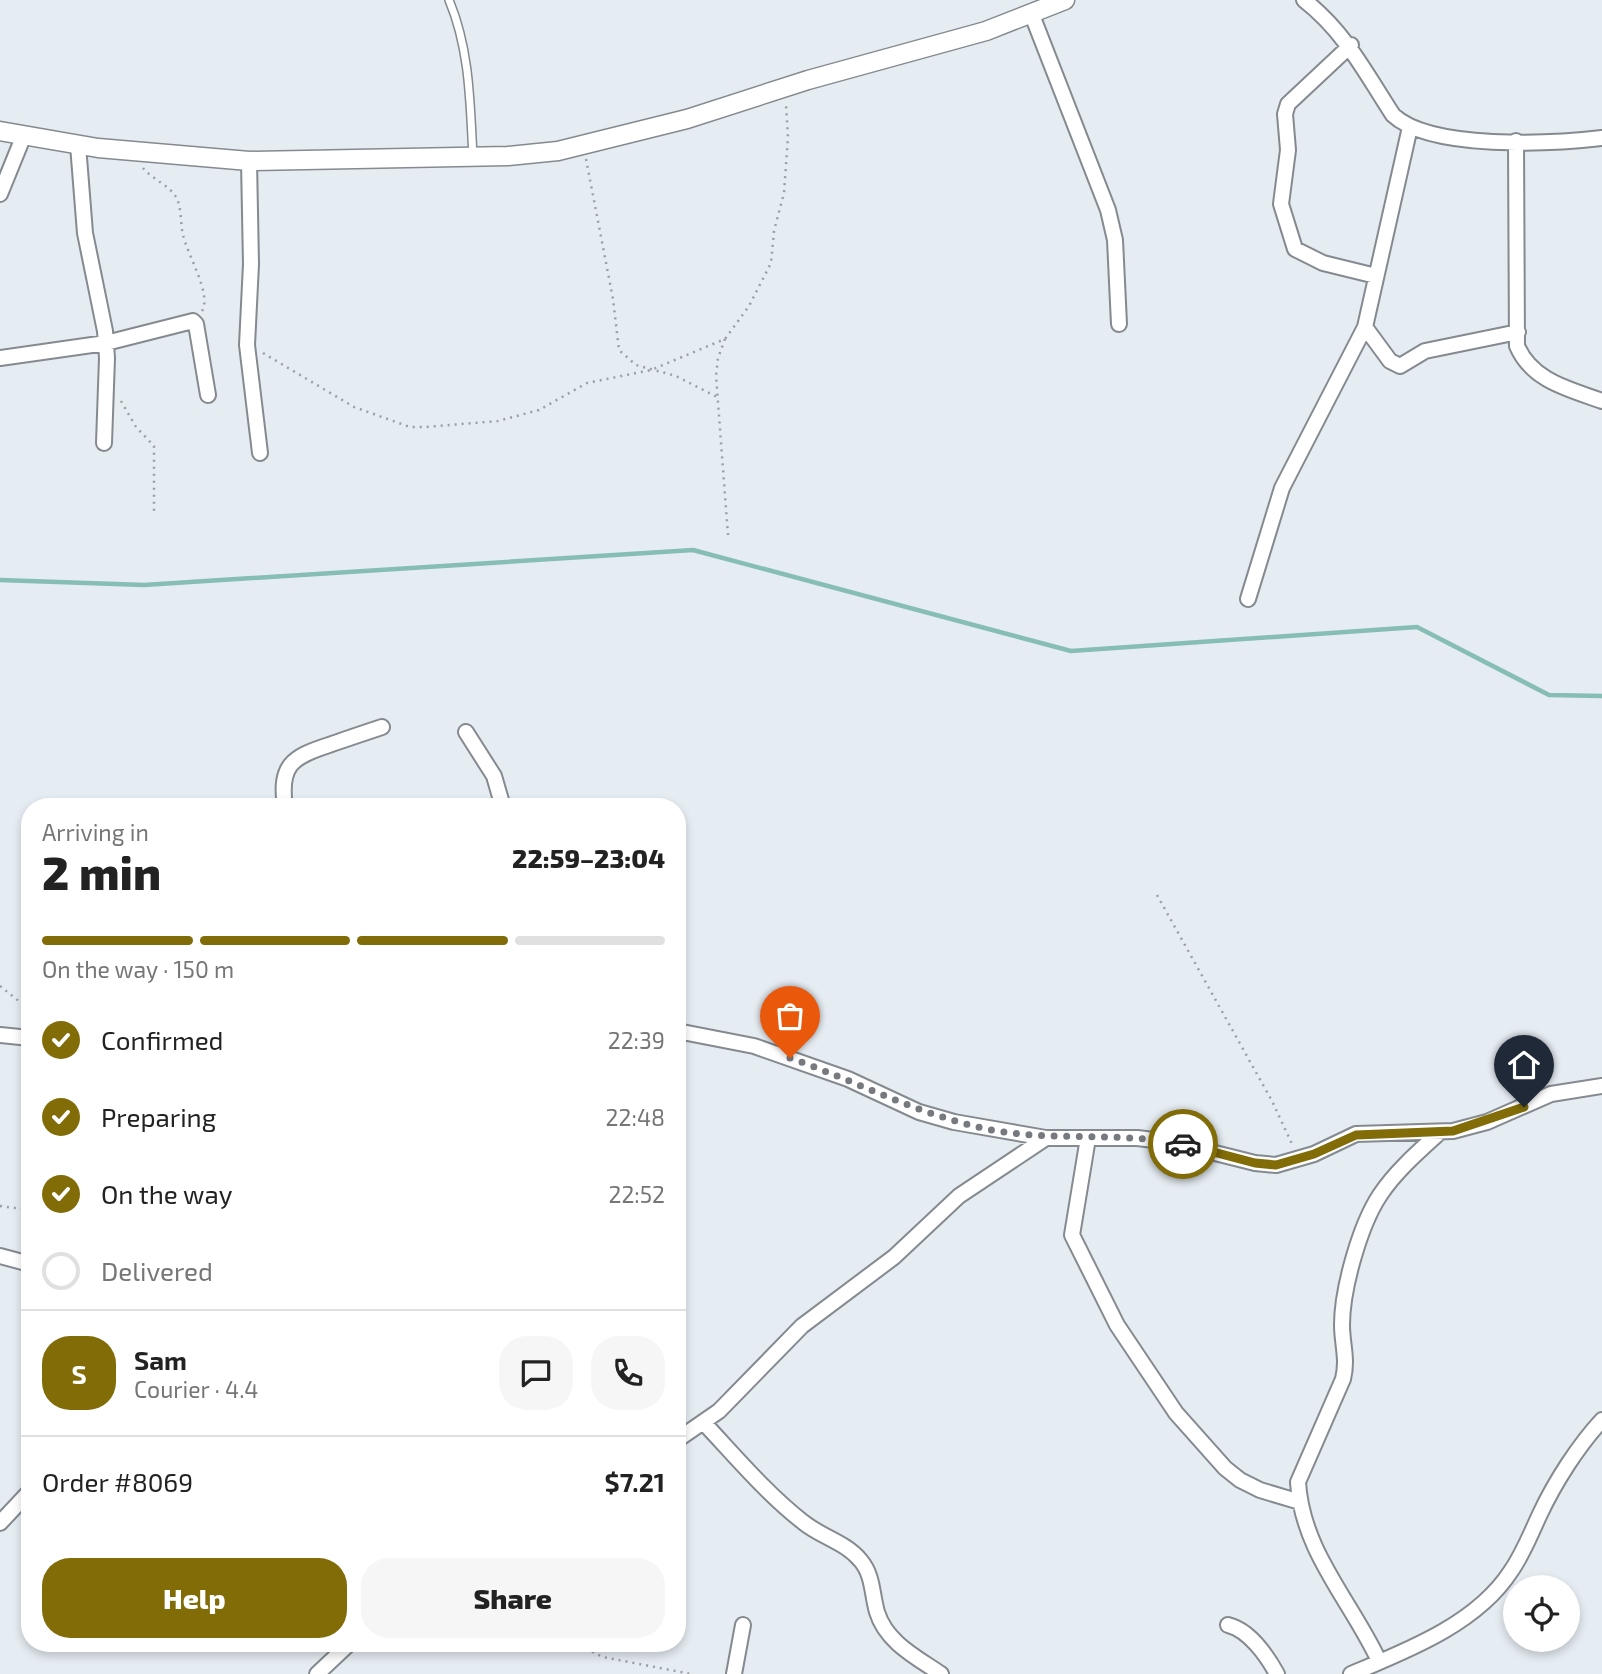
<!DOCTYPE html>
<meta charset="utf-8">
<style>
body{margin:0;font-family:"Exo 2",sans-serif;background:#f6f6f6;color:#222;height:100vh;display:flex;flex-direction:column;font-size:26px;white-space:nowrap}
*{box-sizing:border-box;margin:0}
p{font-size:23px;color:#767676}
.icon{flex:none;width:38px;height:38px;fill:none;stroke:currentColor;stroke-width:2;stroke-linecap:round;stroke-linejoin:round}
.map{position:relative;flex:1;overflow:hidden}
.drawer{position:absolute;left:21px;top:798px;width:665px;height:854px;display:flex;flex-direction:column;background:#fff;border-radius:28px;box-shadow:0 4px 10px #0003}
.drawer>*{flex:none}
.controls{position:absolute;left:1503px;top:1575px;display:grid;gap:14px}
.controls a{display:grid;place-items:center;width:77px;height:77px;border-radius:50%;background:#fff;box-shadow:0 4px 10px #0003;font-size:35px}
.pin{position:absolute;display:grid;place-items:center;width:60px;height:60px;color:#fff;margin:-72px -30px;border-radius:50% 50% 50% 0;rotate:-45deg;box-shadow:0 0 7px #0007}
.pin .icon{rotate:45deg}
.courier{position:absolute;display:grid;place-items:center;width:70px;height:70px;margin:-35px;border:5px solid #816c07;border-radius:50%;background:#fff;color:#222;box-shadow:0 2px 9px #0007}
.summary em{font-style:normal;font-weight:800}
.summary div{display:flex;flex-direction:column-reverse}
.summary{display:flex;align-items:center;justify-content:space-between;height:119px;padding:0 21px}
h1{font-size:46px;font-weight:800;line-height:52px}
.bar{display:grid;grid-template-columns:repeat(4,1fr);gap:10px 7px;align-content:center;height:84px;padding:0 21px}
.bar i{height:9px;border-radius:5px;background:#e0e0e0}
.bar .selected{background:#816c07}
.bar p{grid-column:span 4}
.line{display:flex;align-items:center;gap:18px;padding:0 21px;border-top:2px solid #e0e0e0}
.line div{flex:1}
.round{display:grid;place-items:center;flex:none;width:74px;height:74px;border-radius:28px;background:#f6f6f6}
ol{padding:0 21px;list-style:none}
li{display:flex;align-items:center;gap:21px;height:77px}
li p{margin-inline-start:auto}
li .icon{padding:7px;border-radius:50%;background:#816c07;color:#fff;stroke-width:4}
li:last-child{color:#767676}
li i{width:38px;height:38px;border:4px solid #e0e0e0;border-radius:50%}
.button{display:flex;gap:14px;margin-top:auto;padding:14px 21px}
.button a{flex:1;height:80px;border-radius:28px;background:#816c07;color:#fff;font-size:28px;font-weight:800;line-height:80px;text-align:center}
.button a+a{background:#f6f6f6;color:#222}
.map>svg:first-child{display:block}
.lines{fill:none;stroke-linecap:round;stroke-linejoin:round}
.stream{stroke:#86bdb4;stroke-width:4.5}
.service-casing{stroke:#848a90;stroke-width:10}
.minor-casing{stroke:#848a90;stroke-width:18}
.tertiary-casing{stroke:#848a90;stroke-width:21}
.path{stroke:#9a9fa3;stroke-width:2.5;stroke-dasharray:2 5;stroke-linecap:butt}
.service{stroke:#fff;stroke-width:7}
.minor{stroke:#fff;stroke-width:14}
.tertiary{stroke:#fff;stroke-width:18}
.done{stroke:#767a7e;stroke-width:7;stroke-dasharray:0 12.6}
.route{stroke:#816c07;stroke-width:9}
</style>
<div class="map">
<svg width="1602" height="1674" viewBox="0 0 1602 1674">
<rect width="100%" height="100%" fill="#e5ecf2"/>
<g class="lines">
<path class="stream" d="M 0,580 L 144,585 L 693,550 L 1071,651 L 1417,627 L 1549,695 L 1602,696"/>
<defs>
<path id="service" d="M 449,0 C 470,50 470,103 473,157"/>
<path id="minor" d="M 1304,0 C 1345,32 1365,72 1393,115 C 1430,150 1552,144 1602,138
M 1032,15 L 1108,210 L 1115,240 L 1119,324
M 1351,45 L 1288,104 L 1285,114 L 1288,150 L 1281,204 L 1295,249 L 1323,263 L 1376,276
M 1516,141 L 1517,346 C 1532,381 1569,389 1602,401
M 78,145 L 85,233 L 105,331 L 107,358 L 104,443
M 249,161 L 251,264 L 247,345 L 260,453
M 0,194 L 24,135
M 1365,327 L 1390,361 L 1400,366 L 1425,351 L 1518,332
M 0,358 L 106,343 L 193,321 L 196,324 L 208,395
M 1248,599 L 1282,488 L 1365,327 L 1410,127
M 466,732 L 494,776 L 503,807
M 285,807 C 279,765 292,757 329,745 C 346,739 364,733 382,727
M 677,1031 L 754,1046 L 848,1079 L 919,1112 L 954,1122 L 1046,1138 L 1137,1138 L 1171,1142 L 1255,1163 L 1276,1165 L 1314,1154 L 1356,1134 L 1453,1131 L 1487,1122 L 1551,1094 L 1602,1086
M 0,1035 L 30,1038
M 1088,1138 L 1072,1235 L 1117,1325 L 1176,1413 L 1225,1468 L 1240,1480 L 1260,1490 L 1300,1502
M 0,1256 L 30,1264
M 704,1423 C 735,1456 767,1494 803,1522 C 821,1537 846,1542 861,1561 C 873,1575 872,1595 877,1612 C 886,1642 916,1657 941,1674
M 677,1440 L 719,1411 L 802,1326 L 894,1257 L 959,1196 L 1046,1138
M 0,1523 L 30,1491
M 1228,1625 C 1249,1630 1267,1656 1277,1674
M 1379,1661 C 1351,1601 1302,1551 1298,1482 L 1343,1379 C 1348,1359 1342,1344 1342,1325 C 1342,1289 1360,1225 1380,1195 C 1395,1172 1419,1151 1440,1132
M 317,1674 L 350,1643
M 734,1674 L 743,1625
M 1351,1674 C 1406,1651 1477,1624 1511,1571 C 1523,1554 1531,1533 1540,1514 C 1555,1482 1578,1446 1602,1420"/>
<path id="tertiary" d="M 0,131 L 98,148 L 249,161 L 508,156 L 558,151 L 687,119 L 808,80 L 986,31 L 1065,0"/>
</defs>
<use href="#service" class="service-casing"/>
<use href="#minor" class="minor-casing"/>
<use href="#tertiary" class="tertiary-casing"/>
<path class="path" d="M 586,159 L 613,299 L 619,350 L 636,365 L 676,376 L 717,397
M 143,168 C 152,179 170,186 176,197 C 182,207 180,223 183,235 C 188,256 212,295 202,311
M 725,339 L 718,358 L 716,376 L 728,535
M 263,353 L 354,407 L 410,427 L 426,427 L 498,421 L 539,410 L 587,383 L 651,370 L 725,339 L 749,306 L 771,263 L 774,231 L 784,193 L 788,137 L 786,105
M 121,401 L 136,427 L 154,446 L 154,514
M 1157,895 L 1272,1101 L 1292,1144
M 0,986 L 30,1010
M 0,1206 L 30,1210
M 26,1248 L 30,1213
M 573,1643 L 603,1657 L 691,1674"/>
<use href="#service" class="service"/>
<use href="#minor" class="minor"/>
<use href="#tertiary" class="tertiary"/>
</g>
<g class="lines">
<path class="done" d="M 790,1058 C 861,1083 922,1117 997,1131 C 1059,1141 1121,1132 1183,1144"/>
<path class="route" d="M 1183,1144 L 1255,1163 L 1276,1165 L 1314,1154 L 1356,1135 L 1453,1131 L 1524,1107"/>
</g>
</svg>
<div class="controls">
<a><svg class="icon" aria-label="locate" viewBox="0 0 24 24"><circle cx="12" cy="12" r="6"/><path d="M12 2v4M12 18v4M2 12h4M18 12h4"/></svg></a>
</div>
<div class="pin" style="left:790px;top:1058px;background:#ea580c"><svg class="icon" aria-label="bag" viewBox="0 0 24 24"><path d="M5 8h14l-1 12H6zM9 8a3 3 0 0 1 6 0"/></svg></div>
<div class="pin" style="left:1524px;top:1107px;background:#1f2937"><svg class="icon" aria-label="home" viewBox="0 0 24 24"><path d="M3 11l9-7 9 7M6 9v11h12V9"/></svg></div>
<div class="courier" style="left:1183px;top:1144px"><svg class="icon" aria-label="car" viewBox="0 0 24 24"><path d="M5 17H2v-5l4-1 3-4h7l3 4 3 1v5h-3M9 17h6M6 11h13"/><circle cx="7" cy="17" r="2"/><circle cx="17" cy="17" r="2"/></svg></div>
<section class="drawer">
<div class="summary"><div><h1>2 min</h1><p>Arriving in</p></div><em>22:59–23:04</em></div>
<div class="bar"><i class="selected"></i><i class="selected"></i><i class="selected"></i><i></i><p>On the way · 150 m</p></div>
<ol>
<li><svg class="icon" aria-label="check" viewBox="0 0 24 24"><path d="M5 12l5 5 9-10"/></svg>Confirmed<p>22:39</p></li>
<li><svg class="icon" aria-label="check" viewBox="0 0 24 24"><path d="M5 12l5 5 9-10"/></svg>Preparing<p>22:48</p></li>
<li><svg class="icon" aria-label="check" viewBox="0 0 24 24"><path d="M5 12l5 5 9-10"/></svg>On the way<p>22:52</p></li>
<li><i></i>Delivered</li>
</ol>
<div class="line" style="height:126px"><b class="round" style="background:#816c07;color:#fff">S</b><div><b>Sam</b><p>Courier · 4.4</p></div><a class="round"><svg class="icon" aria-label="chat" viewBox="0 0 24 24"><path d="M4 5h16v11H9l-5 4z"/></svg></a><a class="round"><svg class="icon" aria-label="phone" viewBox="0 0 24 24"><path d="M5 4h4l2 5-3 2q2 4 5 5l2-3 5 2v4C11 20 4 13 5 4z"/></svg></a></div>
<div class="line" style="height:91px"><div>Order #8069</div><b>$7.21</b></div>
<div class="button"><a>Help</a><a>Share</a></div>
</section>
</div>
